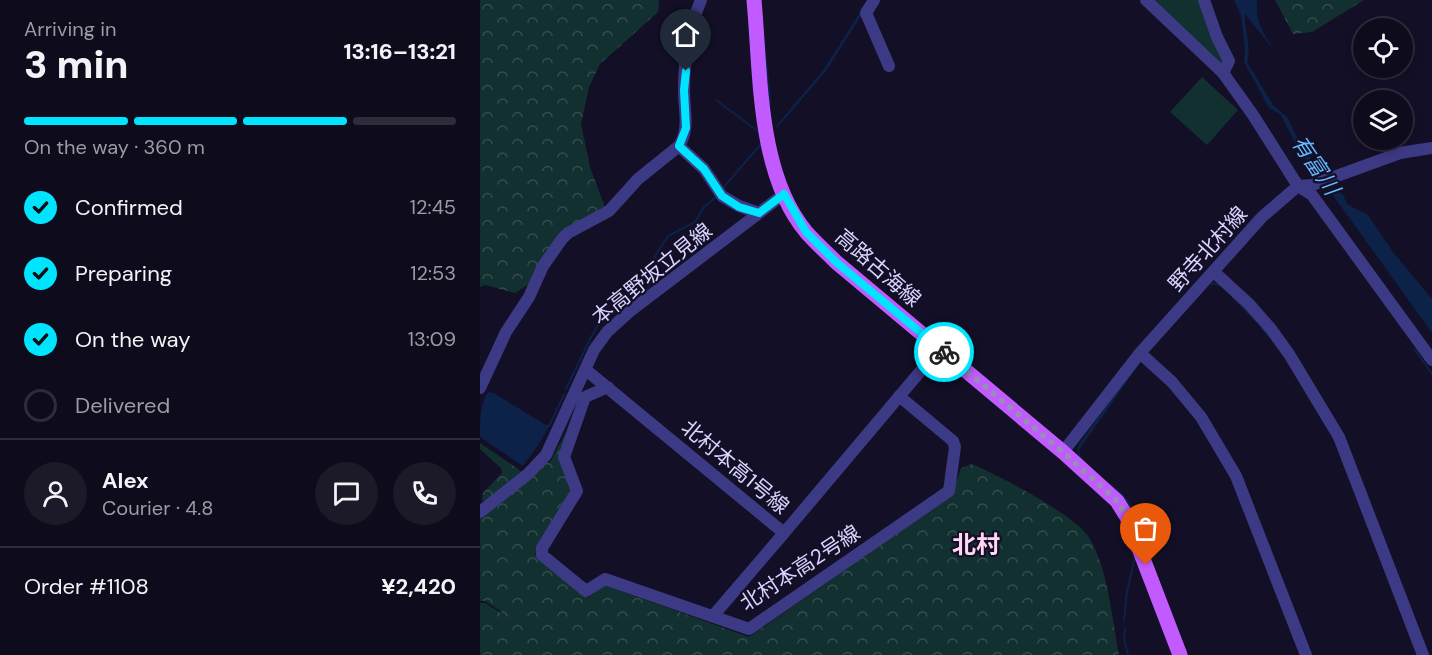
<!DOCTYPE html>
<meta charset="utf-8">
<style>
body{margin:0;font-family:"DM Sans","Noto Sans JP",sans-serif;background:#1c1929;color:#f1f3f6;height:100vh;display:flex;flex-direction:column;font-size:22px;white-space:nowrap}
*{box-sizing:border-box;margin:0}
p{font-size:20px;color:#9b9ba3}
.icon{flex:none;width:33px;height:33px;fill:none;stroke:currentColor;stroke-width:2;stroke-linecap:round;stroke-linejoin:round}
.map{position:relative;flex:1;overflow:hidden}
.panel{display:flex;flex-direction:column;background:#0e0b1c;width:480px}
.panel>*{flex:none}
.tools{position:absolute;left:873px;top:18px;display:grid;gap:12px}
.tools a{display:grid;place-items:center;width:60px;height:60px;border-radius:50%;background:#0e0b1c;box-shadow:0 3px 9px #0003,0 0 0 2px #2e2b3b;font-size:30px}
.pin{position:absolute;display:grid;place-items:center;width:51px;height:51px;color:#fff;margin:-62px -26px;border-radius:50% 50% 50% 0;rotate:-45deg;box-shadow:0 0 6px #0007}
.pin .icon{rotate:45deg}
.courier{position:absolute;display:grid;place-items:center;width:60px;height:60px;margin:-30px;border:4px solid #00e5ff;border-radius:50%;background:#fff;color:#222;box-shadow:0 2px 8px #0007}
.head em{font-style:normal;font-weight:800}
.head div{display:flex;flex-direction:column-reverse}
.head{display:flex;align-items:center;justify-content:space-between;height:102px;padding:0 24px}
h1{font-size:39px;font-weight:800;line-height:45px}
.bar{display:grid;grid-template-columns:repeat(4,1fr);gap:9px 6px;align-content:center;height:72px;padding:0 24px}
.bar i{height:8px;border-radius:4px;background:#2e2b3b}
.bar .on{background:#00e5ff}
.bar p{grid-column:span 4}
.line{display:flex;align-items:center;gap:15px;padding:0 24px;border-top:2px solid #2e2b3b}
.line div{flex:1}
.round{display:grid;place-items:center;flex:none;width:63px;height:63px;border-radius:32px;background:#1c1929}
ol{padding:0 24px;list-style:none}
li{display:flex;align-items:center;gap:18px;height:66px}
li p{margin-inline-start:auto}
li .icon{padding:6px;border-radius:50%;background:#00e5ff;color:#111;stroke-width:4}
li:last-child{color:#9b9ba3}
li i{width:33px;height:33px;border:3px solid #2e2b3b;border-radius:50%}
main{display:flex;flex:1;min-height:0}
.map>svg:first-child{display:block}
.green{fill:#12302f}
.forest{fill:url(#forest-crowns)}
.water{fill:#0c2248}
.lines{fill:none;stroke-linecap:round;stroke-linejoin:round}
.stream{stroke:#0c2248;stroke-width:2}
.minor{stroke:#3d3a85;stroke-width:12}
.major{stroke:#c25bff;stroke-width:15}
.done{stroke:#948fb3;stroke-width:6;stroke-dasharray:0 10.8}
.route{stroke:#00e5ff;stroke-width:8}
.labels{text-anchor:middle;stroke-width:4.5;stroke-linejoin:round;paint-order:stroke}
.street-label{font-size:21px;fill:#d9d4ff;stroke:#130f26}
.water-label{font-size:22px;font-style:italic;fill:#62b6ff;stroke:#130f26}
.quarter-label{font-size:24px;font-weight:bold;fill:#ffd6f0;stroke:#130f26}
</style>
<main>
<section class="panel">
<div class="head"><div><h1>3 min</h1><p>Arriving in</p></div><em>13:16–13:21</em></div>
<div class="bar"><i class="on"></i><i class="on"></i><i class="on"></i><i></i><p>On the way · 360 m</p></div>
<ol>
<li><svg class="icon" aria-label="check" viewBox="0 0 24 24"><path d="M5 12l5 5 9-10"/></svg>Confirmed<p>12:45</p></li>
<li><svg class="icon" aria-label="check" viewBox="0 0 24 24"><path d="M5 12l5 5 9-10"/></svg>Preparing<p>12:53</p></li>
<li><svg class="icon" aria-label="check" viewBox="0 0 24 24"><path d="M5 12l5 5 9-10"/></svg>On the way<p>13:09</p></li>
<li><i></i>Delivered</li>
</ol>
<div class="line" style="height:108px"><a class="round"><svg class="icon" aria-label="person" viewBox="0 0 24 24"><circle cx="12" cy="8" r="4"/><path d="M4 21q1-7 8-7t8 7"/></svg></a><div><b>Alex</b><p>Courier · 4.8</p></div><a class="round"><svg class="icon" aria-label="chat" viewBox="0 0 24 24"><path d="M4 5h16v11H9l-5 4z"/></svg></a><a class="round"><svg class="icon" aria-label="phone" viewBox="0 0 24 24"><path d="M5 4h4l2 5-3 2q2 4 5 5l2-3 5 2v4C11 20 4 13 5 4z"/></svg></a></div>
<div class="line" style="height:78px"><div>Order #1108</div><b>¥2,420</b></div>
</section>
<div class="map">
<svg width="952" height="655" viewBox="0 0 952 655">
<defs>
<pattern id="forest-crowns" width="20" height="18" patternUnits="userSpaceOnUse" patternTransform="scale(1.5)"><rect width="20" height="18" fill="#12302f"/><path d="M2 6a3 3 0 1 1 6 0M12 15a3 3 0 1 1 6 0" fill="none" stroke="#344d4e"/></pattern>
</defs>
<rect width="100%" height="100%" fill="#130f26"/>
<path class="green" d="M 674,0 L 721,0 L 744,58 L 741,65 Z
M 722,77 L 758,110 L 727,145 L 690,112 Z"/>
<path class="forest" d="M 0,0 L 179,0 L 178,12 L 120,64 L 109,87 L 101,124 L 110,167 L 126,210 L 93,228 L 55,280 L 35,293 L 5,285 L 0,287 Z
M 795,0 L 884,0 L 832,32 L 813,34 Z
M 101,396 L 79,456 L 92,495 L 55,554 L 108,598 L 124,585 L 269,637 L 472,495 L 481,468 L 492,464 C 518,475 593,514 608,536 C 628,567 632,619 639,655 L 0,655 L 0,603 L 5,603 L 21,613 L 22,612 L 5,601 L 0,601 L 0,518 L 66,463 L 70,462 L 86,432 Z
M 0,443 L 44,473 L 15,496 L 2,501 L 3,493 L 22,473 L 21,468 L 0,449 Z"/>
<path class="water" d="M 388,0 L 391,0 L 346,71 L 297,128 L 296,126 L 344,69 Z
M 754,0 L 777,0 C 775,23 785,37 798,55 L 765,14 C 764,27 772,50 767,62 L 793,105 L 807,117 L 821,145 L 849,183 L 864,196 C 866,209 879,208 888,215 L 913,252 L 952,299 L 952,333 L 878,230 L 849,190 L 842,185 L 817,147 L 801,115 L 789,108 L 764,62 L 765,49 L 761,15 Z
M 658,362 L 659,364 L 599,450 C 601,472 656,490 656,520 L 645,501 L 632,486 L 599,458 L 597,449 L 599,444 Z
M 8,392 L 14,393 L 69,427 L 59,444 L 43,466 L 0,437 C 0,422 0,403 8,392 Z"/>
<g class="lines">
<path class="stream" d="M 284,41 L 288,80
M 289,84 L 290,104
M 236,100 L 279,132
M 243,188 L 281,144
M 729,283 L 740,285
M 753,297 L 776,321
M 782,328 L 790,337
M 935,350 L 952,374
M 86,389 L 110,339 L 120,322 L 168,289 L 175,256 L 188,236 L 215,222 L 224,207 L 236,197
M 64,426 L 69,426 L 84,395
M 644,620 L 647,591 L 655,558
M 645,628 L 644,639 L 648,655"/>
<path class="minor" d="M 221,0 C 209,28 204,61 204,91 C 204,111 210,128 199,146 L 224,169 L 242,196 L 259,206 L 279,213
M 394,0 L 386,13 L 409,66
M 666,0 L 743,73 L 773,115 L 818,186 L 832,195 L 952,360
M 724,0 L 737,37 L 749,61 L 743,73
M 734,272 L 769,304 L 791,329 L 809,354 L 859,437 L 943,655
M 660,353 L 692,382 L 721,417 L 756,476 L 826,655
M 106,370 L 304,533 L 460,348
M 128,387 L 105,397 L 84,457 L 97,491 L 62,548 L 62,555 L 106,591 L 125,579 L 269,629 L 469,491 L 475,447 L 473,441 L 419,396
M 0,388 L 26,332 L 49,297 L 63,266 L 82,239 L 88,233 L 129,211 L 158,179 L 199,146
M 583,452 L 660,353 L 782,217 L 818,186 L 832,185 L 920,153 L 952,148
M 0,512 L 48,474 L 66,455 L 114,350 L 127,332 L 149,312 L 304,194
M 233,616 L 304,533"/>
<path class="major" d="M 274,0 C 281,74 277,174 327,233 C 336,243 347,253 356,262 L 583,452 L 637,501 L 647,517 L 700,655"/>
</g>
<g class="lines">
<path class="done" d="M 464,352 L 583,452 L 637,501 L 647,517 L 666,565"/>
<path class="route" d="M 206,71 L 204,90 L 206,128 L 199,146 L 224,169 L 242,196 L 259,207 L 279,213 L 304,194 L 326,232 L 356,262 L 464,352"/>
</g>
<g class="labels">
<g class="street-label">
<text transform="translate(728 249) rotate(-48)" y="7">野寺北村線</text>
<text transform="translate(398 268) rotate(41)" y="7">高路古海線</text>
<text transform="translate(172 274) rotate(-39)" y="7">本高野坂立見線</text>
<text transform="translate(255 467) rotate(40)" y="7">北村本高1号線</text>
<text transform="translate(320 568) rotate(-33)" y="7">北村本高2号線</text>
</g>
<g class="water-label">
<text transform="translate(836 165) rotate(56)" y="8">有富川</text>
</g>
<g class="quarter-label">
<text x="496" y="553">北村</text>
</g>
</g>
</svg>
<div class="tools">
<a><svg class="icon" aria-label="locate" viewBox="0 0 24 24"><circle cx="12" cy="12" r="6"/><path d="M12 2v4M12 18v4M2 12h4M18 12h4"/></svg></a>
<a><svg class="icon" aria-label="layers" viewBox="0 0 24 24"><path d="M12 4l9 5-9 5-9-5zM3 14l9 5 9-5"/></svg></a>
</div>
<div class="pin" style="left:666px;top:565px;background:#ea580c"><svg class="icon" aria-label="bag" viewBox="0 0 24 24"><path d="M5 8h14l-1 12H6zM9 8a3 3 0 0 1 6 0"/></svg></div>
<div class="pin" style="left:206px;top:71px;background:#1f2937"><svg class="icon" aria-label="home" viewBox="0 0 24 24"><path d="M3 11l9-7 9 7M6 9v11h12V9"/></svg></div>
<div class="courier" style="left:464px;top:352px"><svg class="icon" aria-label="bike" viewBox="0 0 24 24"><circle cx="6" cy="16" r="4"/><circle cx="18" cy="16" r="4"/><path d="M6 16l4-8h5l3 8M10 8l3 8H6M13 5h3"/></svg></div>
</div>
</main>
